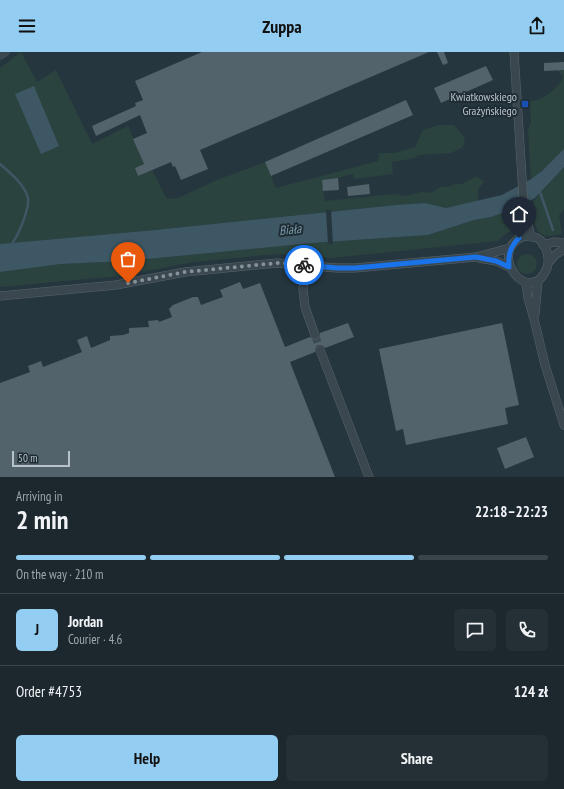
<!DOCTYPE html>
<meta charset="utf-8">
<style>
body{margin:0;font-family:"PT Sans Narrow",sans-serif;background:#253036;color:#f1f3f6;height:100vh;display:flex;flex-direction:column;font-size:15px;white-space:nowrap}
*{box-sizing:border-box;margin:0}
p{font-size:13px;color:#a0a6aa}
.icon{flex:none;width:22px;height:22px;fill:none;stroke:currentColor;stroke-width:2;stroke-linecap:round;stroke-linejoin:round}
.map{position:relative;height:425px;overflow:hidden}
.side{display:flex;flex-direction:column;background:#1c282e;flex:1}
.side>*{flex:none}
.scale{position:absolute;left:12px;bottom:10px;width:58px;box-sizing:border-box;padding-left:4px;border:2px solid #b7c2c9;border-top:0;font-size:11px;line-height:14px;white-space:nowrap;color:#b7c2c9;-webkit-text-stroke:3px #1f2c33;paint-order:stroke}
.pin{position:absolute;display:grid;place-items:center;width:34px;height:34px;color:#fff;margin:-41px -17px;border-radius:50% 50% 50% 0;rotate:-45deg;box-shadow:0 0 4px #0007}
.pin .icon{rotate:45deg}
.courier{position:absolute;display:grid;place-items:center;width:40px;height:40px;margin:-20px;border:3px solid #1a73e8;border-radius:50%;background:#fff;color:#222;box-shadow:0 1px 5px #0007}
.overview em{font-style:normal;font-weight:600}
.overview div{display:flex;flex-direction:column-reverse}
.overview{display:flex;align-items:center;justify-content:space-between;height:68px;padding:0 16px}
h1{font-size:26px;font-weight:600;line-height:30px}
.bar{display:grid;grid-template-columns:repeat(4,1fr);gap:6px 4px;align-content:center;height:48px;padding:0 16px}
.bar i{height:5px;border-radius:3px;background:#3a444a}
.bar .on{background:#93cdf1}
.bar p{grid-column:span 4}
.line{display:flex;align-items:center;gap:10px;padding:0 16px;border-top:1px solid #3a444a}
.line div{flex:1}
.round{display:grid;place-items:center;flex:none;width:42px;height:42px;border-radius:6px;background:#253036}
.cta{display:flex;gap:8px;margin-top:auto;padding:8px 16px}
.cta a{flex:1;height:46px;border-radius:6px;background:#93cdf1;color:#111;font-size:16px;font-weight:600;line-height:46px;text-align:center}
.cta a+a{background:#253036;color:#f1f3f6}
header{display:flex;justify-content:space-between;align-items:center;height:52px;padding:0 16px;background:#93cdf1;color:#111;font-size:18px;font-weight:600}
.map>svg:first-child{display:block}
.green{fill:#2b433e}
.water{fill:#3d5765}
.pier{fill:#26363e}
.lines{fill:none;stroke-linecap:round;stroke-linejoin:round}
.stream{stroke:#3d5765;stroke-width:2.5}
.building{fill:#52636b}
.minor-tunnel{stroke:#3c4b53;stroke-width:8;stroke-dasharray:8 4;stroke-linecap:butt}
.minor-casing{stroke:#58656c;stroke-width:9}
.minor{stroke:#3a474e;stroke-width:8}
.done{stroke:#849198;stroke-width:4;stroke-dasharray:0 7.2}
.route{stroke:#1a73e8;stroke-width:5}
.transit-dot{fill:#1a4fb4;stroke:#1f2c33;stroke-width:1.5}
.labels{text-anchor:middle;stroke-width:4;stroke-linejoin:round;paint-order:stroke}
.poi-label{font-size:12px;fill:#b7c2c9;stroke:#1f2c33;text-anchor:end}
.water-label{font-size:13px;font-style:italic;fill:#7999aa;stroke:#1f2c33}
</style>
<header><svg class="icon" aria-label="menu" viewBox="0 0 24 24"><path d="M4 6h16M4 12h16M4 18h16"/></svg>Zuppa<svg class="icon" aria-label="share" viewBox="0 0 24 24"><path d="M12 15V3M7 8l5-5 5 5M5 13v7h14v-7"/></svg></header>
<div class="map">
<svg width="564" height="425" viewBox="0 0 564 425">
<rect width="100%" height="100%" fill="#26363e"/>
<path class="green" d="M 21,0 L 37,30 L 56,18 L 92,92 L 128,74 L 144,112 L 135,116 L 138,124 L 152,118 L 167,147 L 178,146 L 217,128 L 265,110 L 276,136 L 378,109 L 379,101 L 394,101 L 415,95 L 423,78 L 439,73 L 454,73 L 465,86 L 463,95 L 451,101 L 418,103 L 415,106 L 392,110 L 393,122 L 354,127 L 353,122 L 338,126 L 322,128 L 325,149 L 394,142 L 406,144 L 422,140 L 431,141 L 440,135 L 448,135 L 455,132 L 462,132 L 477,124 L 484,130 L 478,137 L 478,149 L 446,156 L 425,151 L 396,153 L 155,178 L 0,192 L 0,16 Z
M 556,18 L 564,18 L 564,97 L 542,119 L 531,127 L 528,77 L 531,70 L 530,49 C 544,48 556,38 563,26 L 562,23 Z
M 564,115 L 564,157 L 559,163 L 562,182 C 558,182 553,184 549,184 C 532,184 534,162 533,150 L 551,128 Z
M 516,156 L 515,176 L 504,183 L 498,189 L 331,206 L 285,202 L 265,203 L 194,210 L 119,224 L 0,235 L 0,220 L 61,212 L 127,209 L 312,191 L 428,183 L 474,168 L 491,165 Z
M517 212a10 10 0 1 1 20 0a10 10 0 1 1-20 0Z"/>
<path class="water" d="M 34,34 L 59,94 L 41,102 L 15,42 Z
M 564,97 L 564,115 L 535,146 L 516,156 L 491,165 L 474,168 L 428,183 L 312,191 L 127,209 L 61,212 L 0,220 L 0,192 L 155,178 L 396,153 L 425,151 L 446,156 L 502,143 L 531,127 L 542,119 Z"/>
<path class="pier" d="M 326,158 L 331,158 L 333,192 L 328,192 Z"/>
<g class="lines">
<path class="stream" d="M 0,112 C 10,121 22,130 27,143 C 32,153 18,184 11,193
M 539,137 L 553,178"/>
</g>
<path class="building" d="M 202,0 L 429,0 L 200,98 L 208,117 L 181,128 L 175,114 L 173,115 L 171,110 L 138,124 L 135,116 L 144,112 L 133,87 L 147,81 L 140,63 L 96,84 L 92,74 L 136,54 L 135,51 L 143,48 L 135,29 Z
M 437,0 L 444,0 L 448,11 L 443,13 Z
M 564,10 L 564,18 L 544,19 L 544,11 Z
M 486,14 L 493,28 L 441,51 L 434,36 Z
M 406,48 L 413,63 L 271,124 L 265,110 Z
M 338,126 L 339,138 L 323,139 L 322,128 Z
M 369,132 L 370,142 L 348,144 L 347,135 Z
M 240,230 L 243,237 L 260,231 L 285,295 L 310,285 L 314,288 L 317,288 L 320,284 L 320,281 L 348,271 L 354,285 L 325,296 L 323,294 L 318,293 L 316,295 L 315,300 L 290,310 L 335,425 L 0,425 L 0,331 L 30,320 L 28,314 L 41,309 L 43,315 L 82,300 L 77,288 L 87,284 L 91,296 L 110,288 L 110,284 L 123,283 L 129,281 L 129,276 L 149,275 L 148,269 L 158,268 L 159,270 L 172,265 L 169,257 L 173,253 L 193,245 L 198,245 L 201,253 L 223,245 L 220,238 Z
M 502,271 L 519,353 L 505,356 L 508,372 L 406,393 L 403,377 L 396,379 L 379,297 Z
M 526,385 L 534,405 L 505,417 L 497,396 Z"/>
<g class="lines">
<path class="minor-tunnel" d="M 315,283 L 320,298"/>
<defs>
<path id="minor" d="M 514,0 L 524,157 L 531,185
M 0,3 L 5,0
M 525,184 C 529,184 534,185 537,186 C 547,191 550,207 547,216 C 530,258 484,199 525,184 Z
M 519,186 L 523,160
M 543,193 L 554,190 L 564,191
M 479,206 L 496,209 L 509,215
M 549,210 L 555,203 L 564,197
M 305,213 L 303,237 L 305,255 L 315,283
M 526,231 L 528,246 L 534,267 L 545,313 L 564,373
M 0,244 L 116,233 L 185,220 L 277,211 L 337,216 L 355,216 L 476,205 L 510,196
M 535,262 L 538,229
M 320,298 L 369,425"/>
</defs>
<use href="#minor" class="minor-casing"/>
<use href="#minor" class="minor"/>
</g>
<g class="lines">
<path class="done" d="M 128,231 L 185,220 L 277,211 L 304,213"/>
<path class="route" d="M 304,213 L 337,216 L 355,216 L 476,205 L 496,209 L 509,215 C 508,203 510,195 519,186"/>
</g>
<rect class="transit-dot" x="521" y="48" width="8" height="8" rx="2"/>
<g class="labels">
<g class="poi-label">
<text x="517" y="49">Kwiatkowskiego<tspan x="517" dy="14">Grażyńskiego</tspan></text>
</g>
<g class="water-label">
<text transform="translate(290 177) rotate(-6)" y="5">Biała</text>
</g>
</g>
</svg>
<div class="scale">50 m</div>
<div class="pin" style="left:128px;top:231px;background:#ea580c"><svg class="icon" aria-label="bag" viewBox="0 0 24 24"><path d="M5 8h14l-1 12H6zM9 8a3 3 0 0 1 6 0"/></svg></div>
<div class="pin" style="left:519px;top:186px;background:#1f2937"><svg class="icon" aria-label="home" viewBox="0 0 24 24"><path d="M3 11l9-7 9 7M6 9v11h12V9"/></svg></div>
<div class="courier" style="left:304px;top:213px"><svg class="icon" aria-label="bike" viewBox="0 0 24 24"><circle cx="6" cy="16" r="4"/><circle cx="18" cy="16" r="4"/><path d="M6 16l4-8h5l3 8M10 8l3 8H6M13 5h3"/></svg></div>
</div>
<section class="side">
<div class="overview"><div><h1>2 min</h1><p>Arriving in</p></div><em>22:18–22:23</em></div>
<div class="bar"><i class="on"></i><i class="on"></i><i class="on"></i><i></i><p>On the way · 210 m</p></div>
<div class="line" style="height:72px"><b class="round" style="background:#93cdf1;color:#111">J</b><div><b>Jordan</b><p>Courier · 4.6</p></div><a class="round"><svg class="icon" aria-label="chat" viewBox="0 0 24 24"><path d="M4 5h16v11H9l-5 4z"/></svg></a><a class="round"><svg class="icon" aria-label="phone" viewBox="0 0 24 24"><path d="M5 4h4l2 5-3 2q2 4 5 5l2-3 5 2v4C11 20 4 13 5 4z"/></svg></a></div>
<div class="line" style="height:52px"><div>Order #4753</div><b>124 zł</b></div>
<div class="cta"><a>Help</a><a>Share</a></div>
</section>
